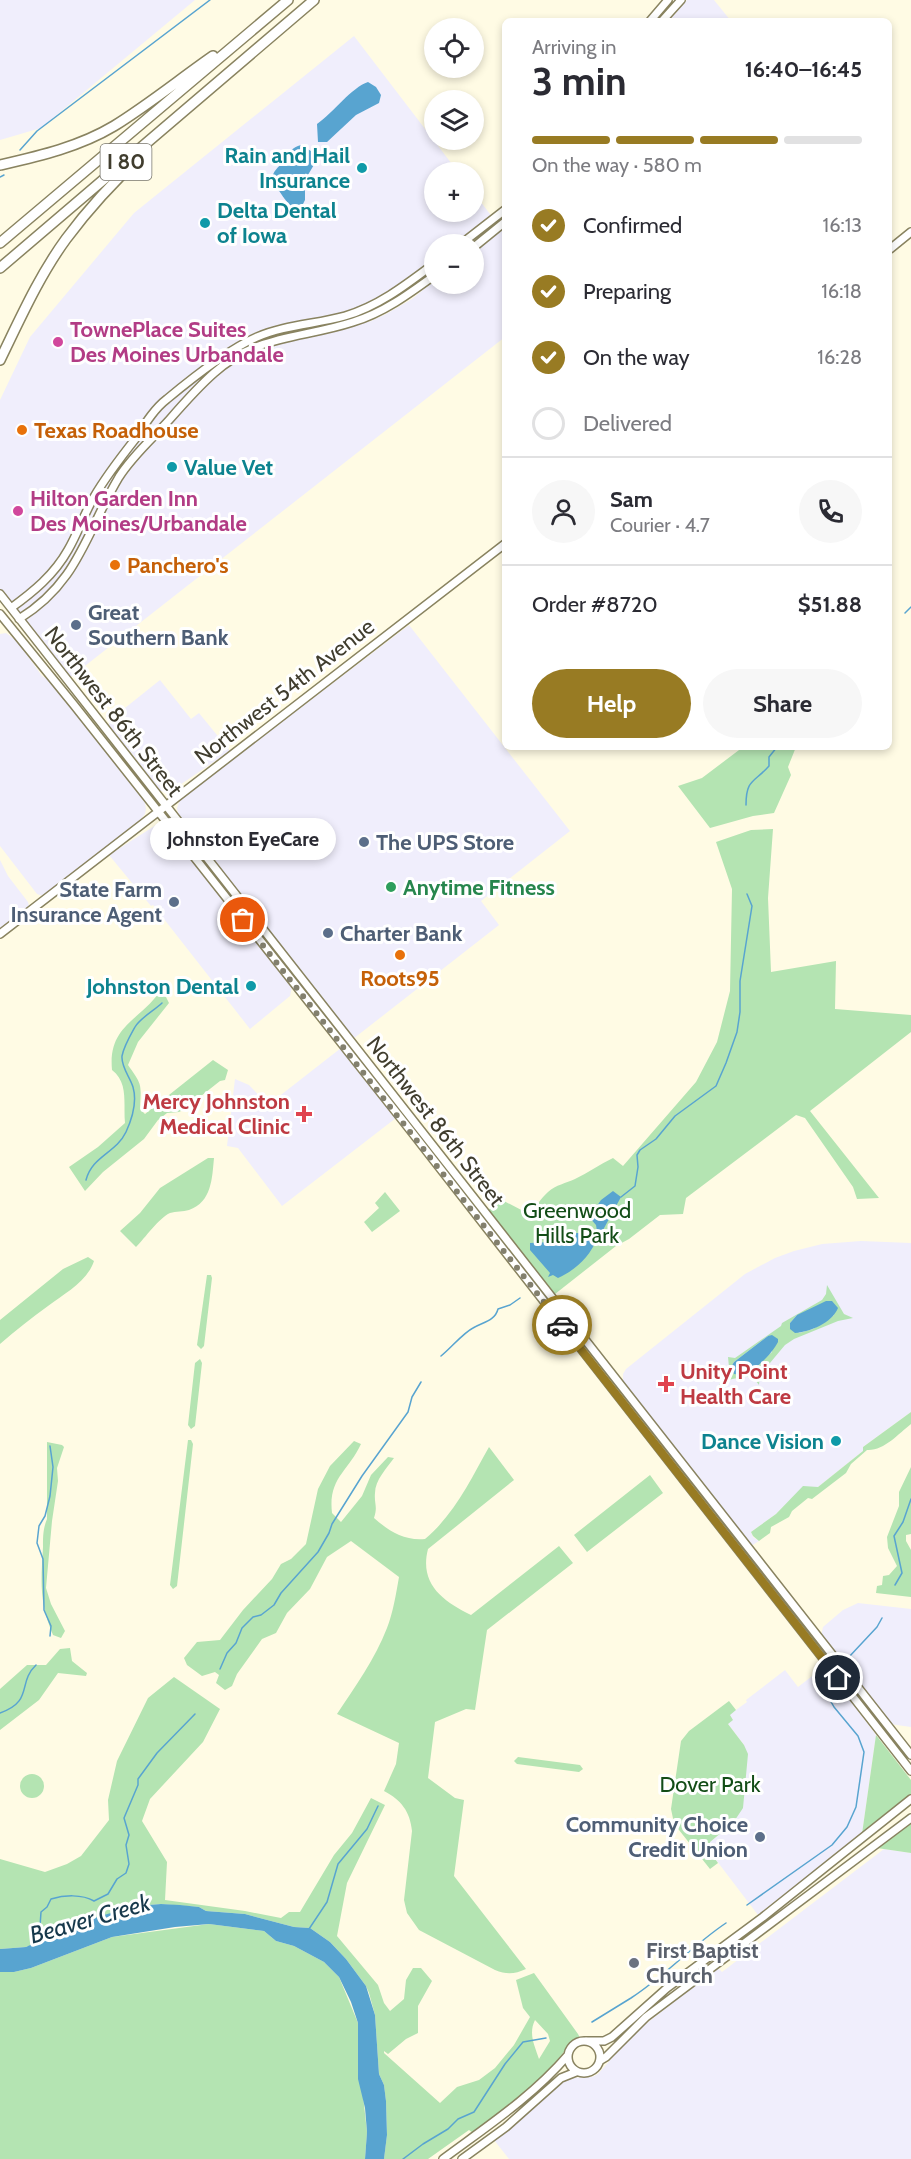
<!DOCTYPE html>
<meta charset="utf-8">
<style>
body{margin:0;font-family:Cabin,sans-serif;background:#f7f7f7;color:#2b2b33;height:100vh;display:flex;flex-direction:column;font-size:22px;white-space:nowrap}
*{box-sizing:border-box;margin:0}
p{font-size:20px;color:#7c7c81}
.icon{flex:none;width:33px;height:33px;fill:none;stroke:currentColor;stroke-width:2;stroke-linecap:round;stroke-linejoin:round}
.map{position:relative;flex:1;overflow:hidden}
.panel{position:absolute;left:502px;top:18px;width:390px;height:732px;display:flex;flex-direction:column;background:#fff;border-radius:9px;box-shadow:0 3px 9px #0003}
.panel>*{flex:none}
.fabs{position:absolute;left:424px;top:18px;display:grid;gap:12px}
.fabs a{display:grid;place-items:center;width:60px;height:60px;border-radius:50%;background:#fff;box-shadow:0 3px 9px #0003;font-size:30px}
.pin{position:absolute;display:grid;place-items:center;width:51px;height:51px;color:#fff;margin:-26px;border:3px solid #fff;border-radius:50%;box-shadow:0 2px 6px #0007}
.courier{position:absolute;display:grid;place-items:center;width:60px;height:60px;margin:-30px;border:4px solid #987b23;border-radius:50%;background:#fff;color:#222;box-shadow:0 2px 8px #0007}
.bubble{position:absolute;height:42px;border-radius:21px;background:#fff;box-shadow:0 3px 9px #0003;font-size:20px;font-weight:700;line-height:42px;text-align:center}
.headline em{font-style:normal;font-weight:700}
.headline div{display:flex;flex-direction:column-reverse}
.headline{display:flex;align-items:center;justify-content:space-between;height:102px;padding:0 30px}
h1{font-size:39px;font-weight:700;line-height:45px}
.bar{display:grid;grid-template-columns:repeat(4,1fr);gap:9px 6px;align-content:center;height:72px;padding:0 30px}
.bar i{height:8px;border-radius:4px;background:#e1e1e2}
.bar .active{background:#987b23}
.bar p{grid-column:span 4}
.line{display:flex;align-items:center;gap:15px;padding:0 30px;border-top:2px solid #e1e1e2}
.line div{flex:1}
.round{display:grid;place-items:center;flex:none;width:63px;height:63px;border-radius:32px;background:#f7f7f7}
ol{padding:0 30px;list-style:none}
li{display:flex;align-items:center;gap:18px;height:66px}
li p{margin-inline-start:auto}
li .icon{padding:6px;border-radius:50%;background:#987b23;color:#fff;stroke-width:4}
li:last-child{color:#7c7c81}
li i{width:33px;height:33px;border:3px solid #e1e1e2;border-radius:50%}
.cta{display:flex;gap:12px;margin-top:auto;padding:12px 30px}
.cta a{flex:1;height:69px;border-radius:36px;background:#987b23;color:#fff;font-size:24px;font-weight:700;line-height:69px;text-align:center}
.cta a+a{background:#f7f7f7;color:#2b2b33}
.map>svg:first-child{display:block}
.commercial{fill:#f0eefc}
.green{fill:#b4e4b2;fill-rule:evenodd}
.water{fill:#58a4d0}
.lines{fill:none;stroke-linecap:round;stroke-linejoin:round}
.stream{stroke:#58a4d0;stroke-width:1.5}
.secondary-casing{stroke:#898360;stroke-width:10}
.highway-casing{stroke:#898360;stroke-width:12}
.secondary{stroke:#fff;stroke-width:7}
.highway{stroke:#fff;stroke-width:9}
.done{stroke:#83806e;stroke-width:6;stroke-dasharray:0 10.8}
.route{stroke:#987b23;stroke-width:8}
.culture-dot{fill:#0f9aa8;stroke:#fff;stroke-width:2}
.hotel-dot{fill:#d1479c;stroke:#fff;stroke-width:2}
.food-dot{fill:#e8710a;stroke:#fff;stroke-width:2}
.service-dot{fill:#5c6f8a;stroke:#fff;stroke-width:2}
.leisure-dot{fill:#2e9e5b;stroke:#fff;stroke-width:2}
.health-dot{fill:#e0444e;stroke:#fff;stroke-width:2}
.worship-dot{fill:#6b7280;stroke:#fff;stroke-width:2}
.labels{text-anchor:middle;stroke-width:6;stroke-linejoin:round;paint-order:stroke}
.shield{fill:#fff;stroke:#79776d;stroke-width:1.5}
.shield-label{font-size:21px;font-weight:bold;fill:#403d2e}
.culture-label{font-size:22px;font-weight:bold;fill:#0d838f;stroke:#fff;text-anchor:end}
.hotel-label{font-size:22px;font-weight:bold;fill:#b23c85;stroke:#fff;text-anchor:start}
.food-label{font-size:22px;font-weight:bold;fill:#c56008;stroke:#fff;text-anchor:start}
.service-label{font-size:22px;font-weight:bold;fill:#4e5e75;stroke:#fff;text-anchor:start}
.street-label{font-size:22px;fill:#403d2e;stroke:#fff}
.leisure-label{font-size:22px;font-weight:bold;fill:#27864d;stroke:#fff;text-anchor:start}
.health-label{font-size:22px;font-weight:bold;fill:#be3a42;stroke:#fff;text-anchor:end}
.park-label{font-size:22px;fill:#134d17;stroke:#fff}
.worship-label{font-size:22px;font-weight:bold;fill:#5b616d;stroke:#fff;text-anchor:start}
.water-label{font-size:24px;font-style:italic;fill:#16384b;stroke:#fff}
</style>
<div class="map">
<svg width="911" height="2159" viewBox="0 0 911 2159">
<rect width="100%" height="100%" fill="#fffbe4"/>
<path class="commercial" d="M 0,0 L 195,0 L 41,128 L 0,140 Z
M 687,0 L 714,0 L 731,21 L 669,21 Z
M 354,36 L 458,172 L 435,172 L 435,212 L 474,212 L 474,193 L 496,222 L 467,244 L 435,244 L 435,269 L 395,299 L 363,315 L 369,322 L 386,314 L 412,299 L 435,280 L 435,284 L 474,284 L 474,250 L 502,229 L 505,233 L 505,337 L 67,680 L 0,594 L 0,400 L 30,337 L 134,213 Z
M 409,625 L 570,831 L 481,901 L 499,925 L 353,1039 L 179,817 L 177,808 L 180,800 Z
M 6,633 L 17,641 L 42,676 L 47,679 L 78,716 L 135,789 L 145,803 L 146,809 L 145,814 L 140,820 L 43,896 L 37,894 L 0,846 L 0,634 Z
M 160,680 L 191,719 L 199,713 L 230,751 L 168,793 L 158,790 L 140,764 L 129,750 L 125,749 L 108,727 L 110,720 Z
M 156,825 L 163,826 L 173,837 L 292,987 L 290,996 L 250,1029 L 153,905 L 151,906 L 109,855 Z
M 0,860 L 8,876 L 28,902 L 29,906 L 0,930 Z
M 341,1048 L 396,1118 L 282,1206 L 238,1148 L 227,1146 L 235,1079 L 249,1085 L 268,1105 Z
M 861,1241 L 911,1243 L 911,1412 L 863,1447 L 863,1451 L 818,1487 L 803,1487 L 776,1514 L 751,1532 L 753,1537 L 759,1541 L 751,1546 L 623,1381 L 623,1374 L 626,1369 L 745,1274 L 775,1258 L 794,1251 L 822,1244 Z
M 858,1603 L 911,1609 L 911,1727 L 890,1724 L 821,1636 L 823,1627 L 843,1610 Z
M 825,1666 L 876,1735 L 862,1834 L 758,1915 L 710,1852 L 710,1842 L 733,1823 L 744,1745 L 728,1724 L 729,1715 L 747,1702 L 746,1700 L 785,1670 L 798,1687 Z
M 884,1849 L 911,1853 L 911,2159 L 509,2159 L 494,2140 L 562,2082 L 570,2078 L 592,2077 L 598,2074 L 634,2033 L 718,1968 L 722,1972 Z"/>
<path class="green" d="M 743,747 L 796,747 L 788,767 L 791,775 L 774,813 L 753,816 L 710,828 L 678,786 L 702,778 Z
M 773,829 L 768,898 L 771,972 L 836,961 L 835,1009 L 911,1015 L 911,1032 L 810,1111 L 879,1198 L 857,1199 L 853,1187 L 805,1118 L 796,1115 L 686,1198 L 683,1214 L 660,1215 L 629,1239 L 616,1246 L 555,1294 L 488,1210 L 502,1200 L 529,1214 C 536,1207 541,1198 548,1192 C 556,1185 566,1183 575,1179 C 588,1173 600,1164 613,1158 L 623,1166 L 696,1082 L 717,1042 L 730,991 L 732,889 L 716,842 L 751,830 Z
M 159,993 L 166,997 L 169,1003 L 138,1042 L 128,1065 C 143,1086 141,1084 140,1109 L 145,1114 L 213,1060 L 228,1070 L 225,1080 L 220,1081 L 196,1100 L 189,1107 L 179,1112 L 167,1113 L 158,1120 L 144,1139 L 103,1172 L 85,1191 L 69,1167 L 98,1147 L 125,1123 C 123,1104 129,1083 112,1070 C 108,1027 137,1022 159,993 Z
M 208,1158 L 214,1158 C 212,1178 212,1202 189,1210 C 183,1212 176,1211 170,1213 C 159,1218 145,1238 136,1247 L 120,1231 L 140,1213 L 160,1188 Z
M 385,1192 L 400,1211 L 372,1232 L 364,1222 L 379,1208 L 375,1203 Z
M 88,1257 L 94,1261 C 87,1282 65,1293 48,1306 C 31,1318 15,1331 0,1344 L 0,1320 L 63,1269 Z
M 207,1275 L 211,1275 L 212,1278 L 204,1346 L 201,1349 L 197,1345 Z
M 827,1285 L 844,1314 L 853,1318 L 838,1321 L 794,1339 L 785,1345 L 760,1375 L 759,1385 L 752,1376 L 732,1379 L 719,1385 L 729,1367 L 728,1357 L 735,1358 L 781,1326 L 782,1323 L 822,1300 L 826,1294 ZM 797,1315 L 834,1315 L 813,1329 L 799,1333 L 790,1323 ZM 768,1336 L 772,1352 L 751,1370 L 731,1367 L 734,1362 Z
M 200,1359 L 202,1363 L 195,1426 L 191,1429 L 188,1425 L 195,1363 Z
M 911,1412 L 911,1424 C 898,1434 884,1451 867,1450 L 851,1464 L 846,1473 L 812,1499 L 808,1498 L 792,1511 L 789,1517 L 771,1527 L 770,1533 L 759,1541 L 753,1536 L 751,1532 L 776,1514 L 803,1486 L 818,1487 L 863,1451 L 863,1447 Z
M 188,1440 L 191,1440 L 193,1444 L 177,1586 L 173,1589 L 170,1585 Z
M 354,1441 L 361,1444 C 348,1472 328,1478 332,1513 L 341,1522 L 362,1496 L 371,1475 L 388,1457 L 394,1458 C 387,1468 375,1480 375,1493 C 374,1504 378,1506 374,1518 C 389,1531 404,1541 425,1539 C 454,1515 471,1479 489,1447 L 514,1480 L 428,1549 C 419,1584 443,1601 471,1615 L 559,1546 L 573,1563 L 487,1630 L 475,1710 L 466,1709 L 435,1722 L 428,1778 L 455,1798 L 464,1800 L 454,1876 L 526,1969 C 515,1974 507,1975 495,1970 L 419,1930 L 407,1913 L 404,1900 L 412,1831 C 410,1811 401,1800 384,1791 L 396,1764 L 399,1743 L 337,1714 C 355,1687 375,1659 387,1628 C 393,1613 396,1594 399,1577 L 351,1541 L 327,1557 L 310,1589 L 287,1613 L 276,1633 L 262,1639 L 237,1674 L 232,1686 L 225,1690 L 216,1683 L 219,1675 L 215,1672 L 202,1676 L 187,1665 L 184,1658 L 197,1642 L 220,1640 L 243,1610 L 272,1579 L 281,1564 L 291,1559 L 306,1544 L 318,1489 L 330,1466 Z
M 47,1442 L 62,1445 L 64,1447 L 57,1468 L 58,1481 L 52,1521 L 46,1588 L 51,1604 L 65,1631 L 61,1638 L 53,1635 C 39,1601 41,1583 43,1547 C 43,1536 43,1529 47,1519 Z
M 911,1467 L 911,1534 L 906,1535 L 906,1541 L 911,1550 L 911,1597 L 876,1593 L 877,1586 L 882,1585 L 883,1576 L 889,1575 L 897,1566 L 888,1548 L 887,1537 L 899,1506 L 899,1492 Z
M 650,1475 L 663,1493 L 587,1552 L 574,1535 Z
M 70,1648 L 72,1661 L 87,1673 L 86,1676 L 58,1673 L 39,1700 L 0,1730 L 0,1689 L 27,1665 L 46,1665 L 60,1649 Z
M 174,1677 L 220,1709 L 203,1742 L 150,1799 L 142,1821 L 167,1862 L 165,1900 L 245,1911 L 281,1918 L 289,1912 L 300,1912 L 334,1855 L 352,1833 L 371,1798 L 385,1805 L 347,1883 L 337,1936 L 378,1985 L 384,2003 L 390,2011 L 404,1999 L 406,1980 L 413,1968 L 421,1968 L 432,1981 L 418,2006 L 418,2033 L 406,2039 L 388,2054 L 384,2051 L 384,2053 L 440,2103 L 457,2087 L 479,2080 L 495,2068 L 514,2045 L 530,2017 L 523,2008 L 516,1980 L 534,1973 L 578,2034 L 580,2038 L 569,2046 L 540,2080 L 473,2133 L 469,2130 L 428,2159 L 384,2159 L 387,2135 L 386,2101 L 384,2085 L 379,2074 L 375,2015 L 369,1993 L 366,1986 L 346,1959 L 330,1942 L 310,1928 L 294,1927 L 245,1914 L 206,1911 L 199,1907 L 161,1904 L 135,1906 L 114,1912 L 26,1947 L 0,1949 L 0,1859 L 45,1872 L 67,1864 L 81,1856 L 109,1820 L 108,1800 L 117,1761 L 148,1698 ZM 535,2020 L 548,2034 L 550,2041 L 539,2059 C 535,2046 528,2034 535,2020 Z
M 729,1701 L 736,1710 L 730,1715 L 733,1720 L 728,1724 L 744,1745 L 748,1754 L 743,1808 L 733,1823 L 710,1842 L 710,1852 L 718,1863 L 710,1869 L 679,1830 L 674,1823 L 671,1809 L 681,1741 L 689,1731 Z
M 876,1735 L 911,1780 L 911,1796 L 862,1834 Z
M 518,1757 L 580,1765 L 583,1769 L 579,1772 L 517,1764 L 514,1761 Z
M20 1786a12 12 0 1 1 24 0a12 12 0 1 1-24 0Z
M 911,1822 L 911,1853 L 877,1848 Z
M 209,1924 L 264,1931 L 276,1941 L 294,1946 L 324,1962 L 339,1977 L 358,2023 L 359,2059 L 367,2132 L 365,2159 L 0,2159 L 0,1972 L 14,1972 L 31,1968 L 112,1937 Z"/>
<path class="water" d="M 368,82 L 376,87 L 381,95 L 379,103 L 356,115 L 327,142 L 318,142 L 317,124 C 333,113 352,87 368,82 Z
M 301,145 L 311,151 L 315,163 L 305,180 L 305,200 L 298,214 C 291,208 271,183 273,175 C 274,170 281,165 284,160 C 289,153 292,147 301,145 Z
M 613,1191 L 621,1197 L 603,1230 L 597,1231 L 596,1225 L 589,1217 L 601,1200 Z
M 575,1233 L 596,1233 L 597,1239 C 590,1256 576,1270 558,1278 L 553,1275 L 548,1277 L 550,1273 L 530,1250 L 530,1243 L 551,1242 Z
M 826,1301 L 832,1301 L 838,1308 C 832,1323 810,1332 795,1333 L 790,1329 L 790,1323 L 797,1315 Z
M 772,1335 L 778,1339 L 778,1342 C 771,1355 750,1378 734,1374 L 731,1367 L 734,1362 L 768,1336 Z
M 161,1904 L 180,1905 L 199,1907 L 206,1911 L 245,1914 L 294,1927 L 310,1928 L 330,1942 L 346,1959 L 366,1986 L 375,2015 L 379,2074 L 384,2085 L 386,2101 L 387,2135 L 384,2159 L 365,2159 L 367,2132 L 365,2108 L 358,2079 L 358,2023 L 351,2002 L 339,1977 L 324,1962 L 294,1946 L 276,1941 L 264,1931 L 209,1924 L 175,1927 L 112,1937 L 31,1968 L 14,1972 L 0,1972 L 0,1949 L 26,1947 L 71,1925 L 114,1912 L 135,1906 Z"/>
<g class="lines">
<path class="stream" d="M 20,150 L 37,131 L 210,0
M 0,177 L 4,175
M 905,613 L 911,607
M 746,805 C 746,779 754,783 769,766 L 769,757 L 777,747
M 86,1180 C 92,1156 116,1153 126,1132 C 132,1119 137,1101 133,1087 C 130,1077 121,1067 122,1056 C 124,1046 130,1036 135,1027 C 140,1018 155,1010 162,1003
M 621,1197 L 635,1186 L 638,1167 L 637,1155 L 640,1150 L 656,1139 L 675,1116 L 716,1086 L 726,1063 L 737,1032 L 740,1012 L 740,981 L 752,906 L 747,894
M 441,1356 C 450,1349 463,1333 473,1328 C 483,1322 495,1321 498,1309 L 510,1305 L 520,1298
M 895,1585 L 902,1573 L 894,1536 L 903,1522 L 911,1499
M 50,1636 L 51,1626 L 44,1610 L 43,1559 L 37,1543 L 39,1526 L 45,1516 L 50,1496 L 53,1467 L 50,1446
M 848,1658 L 877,1627 L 882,1618
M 220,1669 L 227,1653 L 236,1643 L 242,1628 L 253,1617 L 261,1615 L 274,1605 L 281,1593 L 318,1552 L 329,1533 L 332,1524 L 362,1476 L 408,1412 L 412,1397 L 421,1382
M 0,1713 C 34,1701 17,1683 36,1665
M 747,1905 L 832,1845 L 847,1827 L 856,1807 L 864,1752 L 858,1736 L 834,1707 L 825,1691 L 829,1683
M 309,1929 L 327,1902 L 338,1864 L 367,1829 L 378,1806
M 39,1941 L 41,1912 L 47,1907 L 51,1899 C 64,1895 82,1894 94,1901 L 108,1894 L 117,1879 L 126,1873 L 129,1864 L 126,1845 L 129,1835 L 124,1818 L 138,1785 L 138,1779 L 157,1753 L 195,1714
M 592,2022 C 605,2014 618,2006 631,1998 C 665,1976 693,1945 726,1923
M 403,2159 L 423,2144 L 448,2129 L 458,2119 L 474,2112 L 505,2064 L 523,2042 L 546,2038"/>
<defs>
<path id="secondary" d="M 650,21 L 668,0
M 662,21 L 681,0
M 461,244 L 506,209
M 474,247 L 506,221
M 890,249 L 911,232
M 0,594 L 911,1755
M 11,608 C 33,592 54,575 68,550 C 78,533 84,514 94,497 C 106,476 121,457 136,438 C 145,424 154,409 167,399 C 191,379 229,349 257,337 C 284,325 316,324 345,316 C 379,306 407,284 435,263
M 0,614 L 74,705 L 407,1126 L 911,1771
M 19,619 C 79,582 86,532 119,477 C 133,455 153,438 170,419 C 184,403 198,387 214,373 C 258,334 301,339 353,322 C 383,313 409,294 435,275
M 0,934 L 506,543
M568 2057a16 16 0 1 1 32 0a16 16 0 1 1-32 0Z
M 586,2041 L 604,2041 L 612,2037 L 667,1988 L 763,1917 L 911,1799
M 601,2060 L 606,2057 L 646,2017 L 911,1818
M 443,2159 C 486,2127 532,2097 568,2055
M 462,2159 L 506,2127 L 561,2078 L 576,2072"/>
<path id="highway" d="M 0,165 C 39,156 79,147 114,126 C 148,105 180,79 213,56
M 0,243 L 288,0
M 0,268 L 314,0
M 0,360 C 20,319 39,276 66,239 C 89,208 115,180 143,154"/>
</defs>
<use href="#secondary" class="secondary-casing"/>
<use href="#highway" class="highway-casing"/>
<use href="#secondary" class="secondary"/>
<use href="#highway" class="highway"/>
</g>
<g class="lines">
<path class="done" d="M 243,920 L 562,1325"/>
<path class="route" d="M 562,1325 L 838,1678"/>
</g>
<g class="culture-dot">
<circle cx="362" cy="168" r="6"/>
<circle cx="205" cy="223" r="6"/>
<circle cx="172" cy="467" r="6"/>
<circle cx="251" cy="986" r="6"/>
<circle cx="836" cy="1441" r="6"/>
</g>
<g class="hotel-dot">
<circle cx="58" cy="342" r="6"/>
<circle cx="18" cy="511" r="6"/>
</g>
<g class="food-dot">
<circle cx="22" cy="430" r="6"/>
<circle cx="115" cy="565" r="6"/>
<circle cx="400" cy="955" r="6"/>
</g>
<g class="service-dot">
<circle cx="76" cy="625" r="6"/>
<circle cx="364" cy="842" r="6"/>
<circle cx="174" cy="902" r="6"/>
<circle cx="328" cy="933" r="6"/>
<circle cx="760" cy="1837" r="6"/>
</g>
<circle class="leisure-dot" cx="391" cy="887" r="6"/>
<g class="health-dot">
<path d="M301 1105h6v6h6v6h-6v6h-6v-6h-6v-6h6z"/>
<path d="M663 1375h6v6h6v6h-6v6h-6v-6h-6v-6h6z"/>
</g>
<circle class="worship-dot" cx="634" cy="1963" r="6"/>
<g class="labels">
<rect class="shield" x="100.5" y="144" width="51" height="36" rx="4.5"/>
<g class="shield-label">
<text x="126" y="169">I 80</text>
</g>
<g class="culture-label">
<text x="350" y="163">Rain and Hail<tspan x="350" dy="25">Insurance</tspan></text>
<text x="217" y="218" text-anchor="start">Delta Dental<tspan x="217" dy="25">of Iowa</tspan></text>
<text x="184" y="475" text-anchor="start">Value Vet</text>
<text x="239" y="994">Johnston Dental</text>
<text x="824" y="1449">Dance Vision</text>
</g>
<g class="hotel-label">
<text x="70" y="337">TownePlace Suites<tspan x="70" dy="25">Des Moines Urbandale</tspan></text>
<text x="30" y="506">Hilton Garden Inn<tspan x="30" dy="25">Des Moines/Urbandale</tspan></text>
</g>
<g class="food-label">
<text x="34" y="438">Texas Roadhouse</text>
<text x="127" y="573">Panchero's</text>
<text x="400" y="986" text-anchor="middle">Roots95</text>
</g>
<g class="service-label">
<text x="88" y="620">Great<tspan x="88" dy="25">Southern Bank</tspan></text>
<text x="376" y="850">The UPS Store</text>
<text x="162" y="897" text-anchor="end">State Farm<tspan x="162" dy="25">Insurance Agent</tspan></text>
<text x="340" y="941">Charter Bank</text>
<text x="748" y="1832" text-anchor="end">Community Choice<tspan x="748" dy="25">Credit Union</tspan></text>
</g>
<g class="street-label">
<text transform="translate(284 691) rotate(-38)" y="8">Northwest 54th Avenue</text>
<text transform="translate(114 711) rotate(52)" y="8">Northwest 86th Street</text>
<text transform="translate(436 1121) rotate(52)" y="8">Northwest 86th Street</text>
</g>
<g class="leisure-label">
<text x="403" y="895">Anytime Fitness</text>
</g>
<g class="health-label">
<text x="290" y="1109">Mercy Johnston<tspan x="290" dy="25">Medical Clinic</tspan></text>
<text x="680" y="1379" text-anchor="start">Unity Point<tspan x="680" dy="25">Health Care</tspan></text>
</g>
<g class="park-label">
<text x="577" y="1218">Greenwood<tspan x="577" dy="25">Hills Park</tspan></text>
<text x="710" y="1792">Dover Park</text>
</g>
<g class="worship-label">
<text x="646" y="1958">First Baptist<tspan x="646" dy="25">Church</tspan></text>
</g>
<g class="water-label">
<text transform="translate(90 1919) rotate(-16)" y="8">Beaver Creek</text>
</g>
</g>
</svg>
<div class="fabs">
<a><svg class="icon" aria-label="locate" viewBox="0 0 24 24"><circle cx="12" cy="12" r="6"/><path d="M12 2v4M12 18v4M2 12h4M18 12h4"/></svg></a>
<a><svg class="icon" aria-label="layers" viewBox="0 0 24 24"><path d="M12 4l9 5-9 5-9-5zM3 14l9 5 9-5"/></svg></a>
<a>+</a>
<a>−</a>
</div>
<div class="pin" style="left:243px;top:920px;background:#ea580c"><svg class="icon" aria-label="bag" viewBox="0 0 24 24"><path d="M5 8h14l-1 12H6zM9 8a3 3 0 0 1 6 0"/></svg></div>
<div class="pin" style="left:838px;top:1678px;background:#1f2937"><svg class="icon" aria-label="home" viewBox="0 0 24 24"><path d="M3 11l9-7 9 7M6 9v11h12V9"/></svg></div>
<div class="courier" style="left:562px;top:1325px"><svg class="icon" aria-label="car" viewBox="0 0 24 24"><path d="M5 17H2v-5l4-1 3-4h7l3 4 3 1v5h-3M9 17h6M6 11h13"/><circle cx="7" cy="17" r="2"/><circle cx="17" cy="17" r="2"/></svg></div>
<div class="bubble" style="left:150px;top:818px;width:186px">Johnston EyeCare</div>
<section class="panel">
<div class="headline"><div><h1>3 min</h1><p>Arriving in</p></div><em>16:40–16:45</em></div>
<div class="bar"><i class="active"></i><i class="active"></i><i class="active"></i><i></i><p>On the way · 580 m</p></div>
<ol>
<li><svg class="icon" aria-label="check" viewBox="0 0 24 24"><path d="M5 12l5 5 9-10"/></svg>Confirmed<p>16:13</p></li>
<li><svg class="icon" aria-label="check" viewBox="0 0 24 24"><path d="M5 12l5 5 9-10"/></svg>Preparing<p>16:18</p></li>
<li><svg class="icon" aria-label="check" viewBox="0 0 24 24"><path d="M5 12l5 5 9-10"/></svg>On the way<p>16:28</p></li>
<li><i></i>Delivered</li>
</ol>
<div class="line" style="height:108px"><a class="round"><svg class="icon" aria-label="person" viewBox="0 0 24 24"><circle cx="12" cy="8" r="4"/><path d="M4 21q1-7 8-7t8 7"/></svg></a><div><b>Sam</b><p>Courier · 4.7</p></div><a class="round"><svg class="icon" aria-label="phone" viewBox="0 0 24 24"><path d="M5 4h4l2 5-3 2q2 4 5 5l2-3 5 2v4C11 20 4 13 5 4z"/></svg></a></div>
<div class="line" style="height:78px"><div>Order #8720</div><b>$51.88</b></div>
<div class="cta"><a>Help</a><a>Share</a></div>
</section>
</div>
